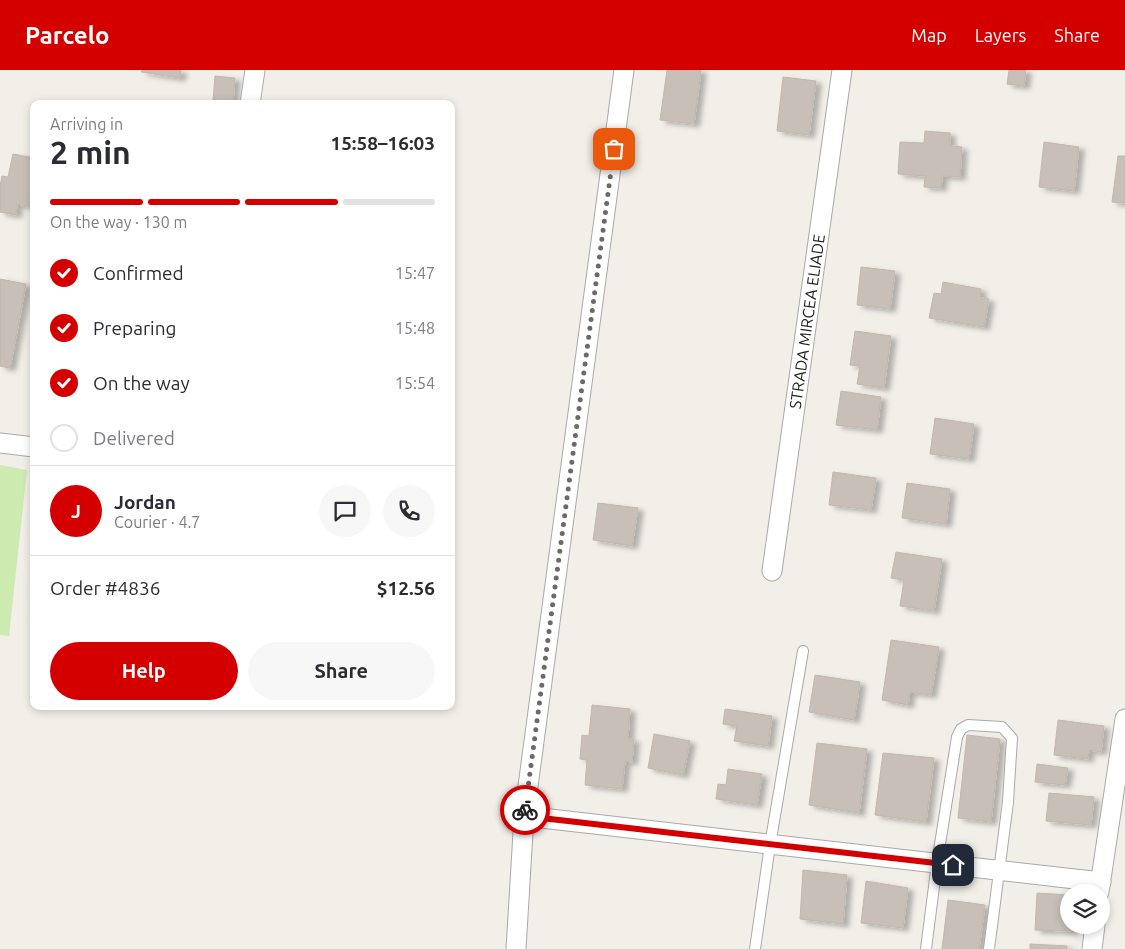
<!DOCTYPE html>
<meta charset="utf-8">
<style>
body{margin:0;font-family:Ubuntu,sans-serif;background:#f7f7f7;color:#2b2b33;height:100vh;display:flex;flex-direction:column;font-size:19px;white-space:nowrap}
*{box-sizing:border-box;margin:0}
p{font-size:16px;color:#7c7c81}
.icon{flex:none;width:28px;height:28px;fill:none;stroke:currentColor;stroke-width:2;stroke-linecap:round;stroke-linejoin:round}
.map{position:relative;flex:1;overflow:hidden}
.drawer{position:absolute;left:30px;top:30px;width:425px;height:610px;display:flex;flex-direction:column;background:#fff;border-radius:10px;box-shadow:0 2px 8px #0003}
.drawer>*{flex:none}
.buttons{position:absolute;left:1060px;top:814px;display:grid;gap:10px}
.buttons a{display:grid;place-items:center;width:50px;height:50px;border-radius:50%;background:#fff;box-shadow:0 2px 8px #0003;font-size:25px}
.pin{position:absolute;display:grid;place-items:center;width:42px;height:42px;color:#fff;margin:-21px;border-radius:10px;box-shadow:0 2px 8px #0006}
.courier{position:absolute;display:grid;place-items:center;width:50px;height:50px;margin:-25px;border:4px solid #d40000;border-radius:50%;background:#fff;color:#222;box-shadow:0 1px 6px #0007}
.head em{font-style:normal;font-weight:700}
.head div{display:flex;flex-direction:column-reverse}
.head{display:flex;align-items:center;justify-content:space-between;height:85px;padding:0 20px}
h1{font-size:32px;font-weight:700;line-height:38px}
.bar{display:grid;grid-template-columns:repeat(4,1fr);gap:8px 5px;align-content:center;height:60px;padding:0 20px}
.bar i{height:6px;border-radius:4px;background:#e1e1e2}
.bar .active{background:#d40000}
.bar p{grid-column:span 4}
.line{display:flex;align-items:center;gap:12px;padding:0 20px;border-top:1px solid #e1e1e2}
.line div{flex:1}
.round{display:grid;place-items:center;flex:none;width:52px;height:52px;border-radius:26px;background:#f7f7f7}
ol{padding:0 20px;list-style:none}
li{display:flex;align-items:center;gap:15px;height:55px}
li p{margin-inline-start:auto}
li .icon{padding:5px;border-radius:50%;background:#d40000;color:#fff;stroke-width:4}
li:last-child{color:#7c7c81}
li i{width:28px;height:28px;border:2px solid #e1e1e2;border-radius:50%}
.button{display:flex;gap:10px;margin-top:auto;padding:10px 20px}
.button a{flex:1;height:58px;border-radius:30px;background:#d40000;color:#fff;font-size:20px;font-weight:700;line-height:58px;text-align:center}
.button a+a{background:#f7f7f7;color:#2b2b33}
header{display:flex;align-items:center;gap:30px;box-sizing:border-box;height:70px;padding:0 25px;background:#d40000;color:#fff}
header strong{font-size:24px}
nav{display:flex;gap:28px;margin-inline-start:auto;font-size:18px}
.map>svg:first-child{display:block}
.grass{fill:#cdebb0}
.building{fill:#c7bfb8;stroke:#c4b6ab;filter:url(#shadow)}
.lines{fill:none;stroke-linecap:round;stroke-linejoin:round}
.lane-casing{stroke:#a9a9a9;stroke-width:12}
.street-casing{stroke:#a9a9a9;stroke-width:21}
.lane{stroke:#fff;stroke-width:10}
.street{stroke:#fff;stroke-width:19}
.done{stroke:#6b6a68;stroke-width:5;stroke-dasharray:0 9}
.route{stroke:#d40000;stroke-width:6}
.labels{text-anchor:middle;stroke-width:4;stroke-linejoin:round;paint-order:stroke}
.street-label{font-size:16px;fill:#222;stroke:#fff}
</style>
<header>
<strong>Parcelo</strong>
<nav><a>Map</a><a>Layers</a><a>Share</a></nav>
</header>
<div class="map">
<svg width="1125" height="879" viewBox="0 0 1125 879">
<defs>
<filter id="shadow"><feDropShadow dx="5.5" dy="3" stdDeviation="2.5" flood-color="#0004"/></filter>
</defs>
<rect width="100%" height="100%" fill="#f2efe9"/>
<path class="grass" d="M 0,395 L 27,400 L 9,566 L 0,565 Z"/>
<path class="building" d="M 142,0 L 181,0 L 180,8 L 141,2 Z
M 667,0 L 701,0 L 694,54 L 660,50 Z
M 1009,0 L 1026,0 L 1024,16 L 1007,14 Z
M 215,6 L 235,8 L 233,32 L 213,30 Z
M 783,7 L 816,11 L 809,65 L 777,61 Z
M 925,61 L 950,63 L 950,76 L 962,77 L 960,107 L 942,106 L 941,118 L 924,117 L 925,106 L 898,104 L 900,72 L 924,73 Z
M 1044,72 L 1079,77 L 1074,121 L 1039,117 Z
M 13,84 L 34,88 L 34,87 L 34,137 L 17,134 L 16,145 L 0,142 L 0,116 L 2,106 L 8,107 Z
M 1118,86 L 1125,86 L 1125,133 L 1112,132 Z
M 861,197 L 895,201 L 890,239 L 857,235 Z
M 0,209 L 26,214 L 10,298 L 0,296 Z
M 943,212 L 981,219 L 980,228 L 989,229 L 984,257 L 929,248 L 934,223 L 941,224 Z
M 855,261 L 891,266 L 884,318 L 857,314 L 860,296 L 850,295 Z
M 841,321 L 881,327 L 877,360 L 836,355 Z
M 935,348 L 974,354 L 969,389 L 930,384 Z
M 833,402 L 876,408 L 871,440 L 829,435 Z
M 907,413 L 950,419 L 946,454 L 902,448 Z
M 598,433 L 638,438 L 632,476 L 593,470 Z
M 896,482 L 942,489 L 934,541 L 900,536 L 904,510 L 891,508 Z
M 891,570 L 939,577 L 931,625 L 910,622 L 908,635 L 882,630 Z
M 815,605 L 860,612 L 854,650 L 809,642 Z
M 592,635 L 630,639 L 628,669 L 634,669 L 632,692 L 625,691 L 622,719 L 585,715 L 587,690 L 580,689 L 582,665 L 589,666 Z
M 725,639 L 772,646 L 768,676 L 734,671 L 737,656 L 723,654 Z
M 1058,650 L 1104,656 L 1101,682 L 1089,680 L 1088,689 L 1054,685 Z
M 654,664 L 690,671 L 683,705 L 648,698 Z
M 967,665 L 1000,669 L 991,752 L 958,748 Z
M 817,673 L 867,679 L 859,743 L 809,735 Z
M 883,683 L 934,688 L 926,752 L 875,745 Z
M 1037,694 L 1068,698 L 1065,715 L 1035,712 Z
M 728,699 L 762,704 L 757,735 L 716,729 L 718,714 L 726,715 Z
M 1049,723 L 1094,727 L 1091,755 L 1046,751 Z
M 803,800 L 847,805 L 843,854 L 800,849 Z
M 866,811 L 908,818 L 903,858 L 861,853 Z
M 1037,823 L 1069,825 L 1069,855 L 1072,855 L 1072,861 L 1035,860 Z
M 948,830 L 985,835 L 979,879 L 942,879 Z
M 1030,874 L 1067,876 L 1067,879 L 1030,879 Z"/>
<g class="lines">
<defs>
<path id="lane" d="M 755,879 L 770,775 L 803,581
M 926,879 L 937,793 L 957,667 L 961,659 L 968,655 L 1002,657 L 1012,668 L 1008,732 L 989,879"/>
<g id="street">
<path d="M 250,34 L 255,0"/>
<path d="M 0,373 L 34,377"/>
<path id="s1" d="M 772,501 L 842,0"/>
<path d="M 524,746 L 1101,812"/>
<path d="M 1099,822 L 1125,649"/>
<path d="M 516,879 L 524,746 L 624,0"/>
<path d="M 1092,879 L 1095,855"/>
</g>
</defs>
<use href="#lane" class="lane-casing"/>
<use href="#street" class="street-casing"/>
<use href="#lane" class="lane"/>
<use href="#street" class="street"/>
</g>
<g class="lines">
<path class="done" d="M 525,740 L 614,79"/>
<path class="route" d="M 525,740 L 524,746 L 953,795"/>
</g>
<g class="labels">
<g class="street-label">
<text dy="6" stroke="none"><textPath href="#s1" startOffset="252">STRADA MIRCEA ELIADE</textPath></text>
</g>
</g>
</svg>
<div class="buttons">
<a><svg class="icon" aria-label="layers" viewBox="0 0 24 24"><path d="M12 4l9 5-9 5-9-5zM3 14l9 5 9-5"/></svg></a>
</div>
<div class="pin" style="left:614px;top:79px;background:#ea580c"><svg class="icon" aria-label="bag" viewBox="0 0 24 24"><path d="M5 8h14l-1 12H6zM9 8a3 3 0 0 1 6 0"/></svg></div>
<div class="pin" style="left:953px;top:795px;background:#1f2937"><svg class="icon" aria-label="home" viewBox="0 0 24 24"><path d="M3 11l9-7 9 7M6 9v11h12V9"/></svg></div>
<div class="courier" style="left:525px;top:740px"><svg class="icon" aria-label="bike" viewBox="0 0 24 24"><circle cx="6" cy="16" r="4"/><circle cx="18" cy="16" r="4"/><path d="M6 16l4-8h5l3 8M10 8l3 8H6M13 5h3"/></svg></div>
<section class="drawer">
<div class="head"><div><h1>2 min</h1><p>Arriving in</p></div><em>15:58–16:03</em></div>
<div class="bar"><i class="active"></i><i class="active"></i><i class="active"></i><i></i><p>On the way · 130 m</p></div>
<ol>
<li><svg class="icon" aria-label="check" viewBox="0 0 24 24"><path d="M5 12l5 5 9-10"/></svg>Confirmed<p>15:47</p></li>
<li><svg class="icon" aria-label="check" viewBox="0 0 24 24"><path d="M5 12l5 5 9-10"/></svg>Preparing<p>15:48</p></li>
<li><svg class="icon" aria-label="check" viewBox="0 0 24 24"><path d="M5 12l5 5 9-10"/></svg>On the way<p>15:54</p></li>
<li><i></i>Delivered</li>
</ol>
<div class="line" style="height:90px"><b class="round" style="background:#d40000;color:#fff">J</b><div><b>Jordan</b><p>Courier · 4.7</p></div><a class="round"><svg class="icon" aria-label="chat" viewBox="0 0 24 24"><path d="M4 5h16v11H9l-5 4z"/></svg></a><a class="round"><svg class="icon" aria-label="phone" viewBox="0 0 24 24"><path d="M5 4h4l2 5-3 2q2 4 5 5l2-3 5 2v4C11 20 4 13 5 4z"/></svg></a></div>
<div class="line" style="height:65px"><div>Order #4836</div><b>$12.56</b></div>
<div class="button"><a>Help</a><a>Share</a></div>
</section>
</div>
